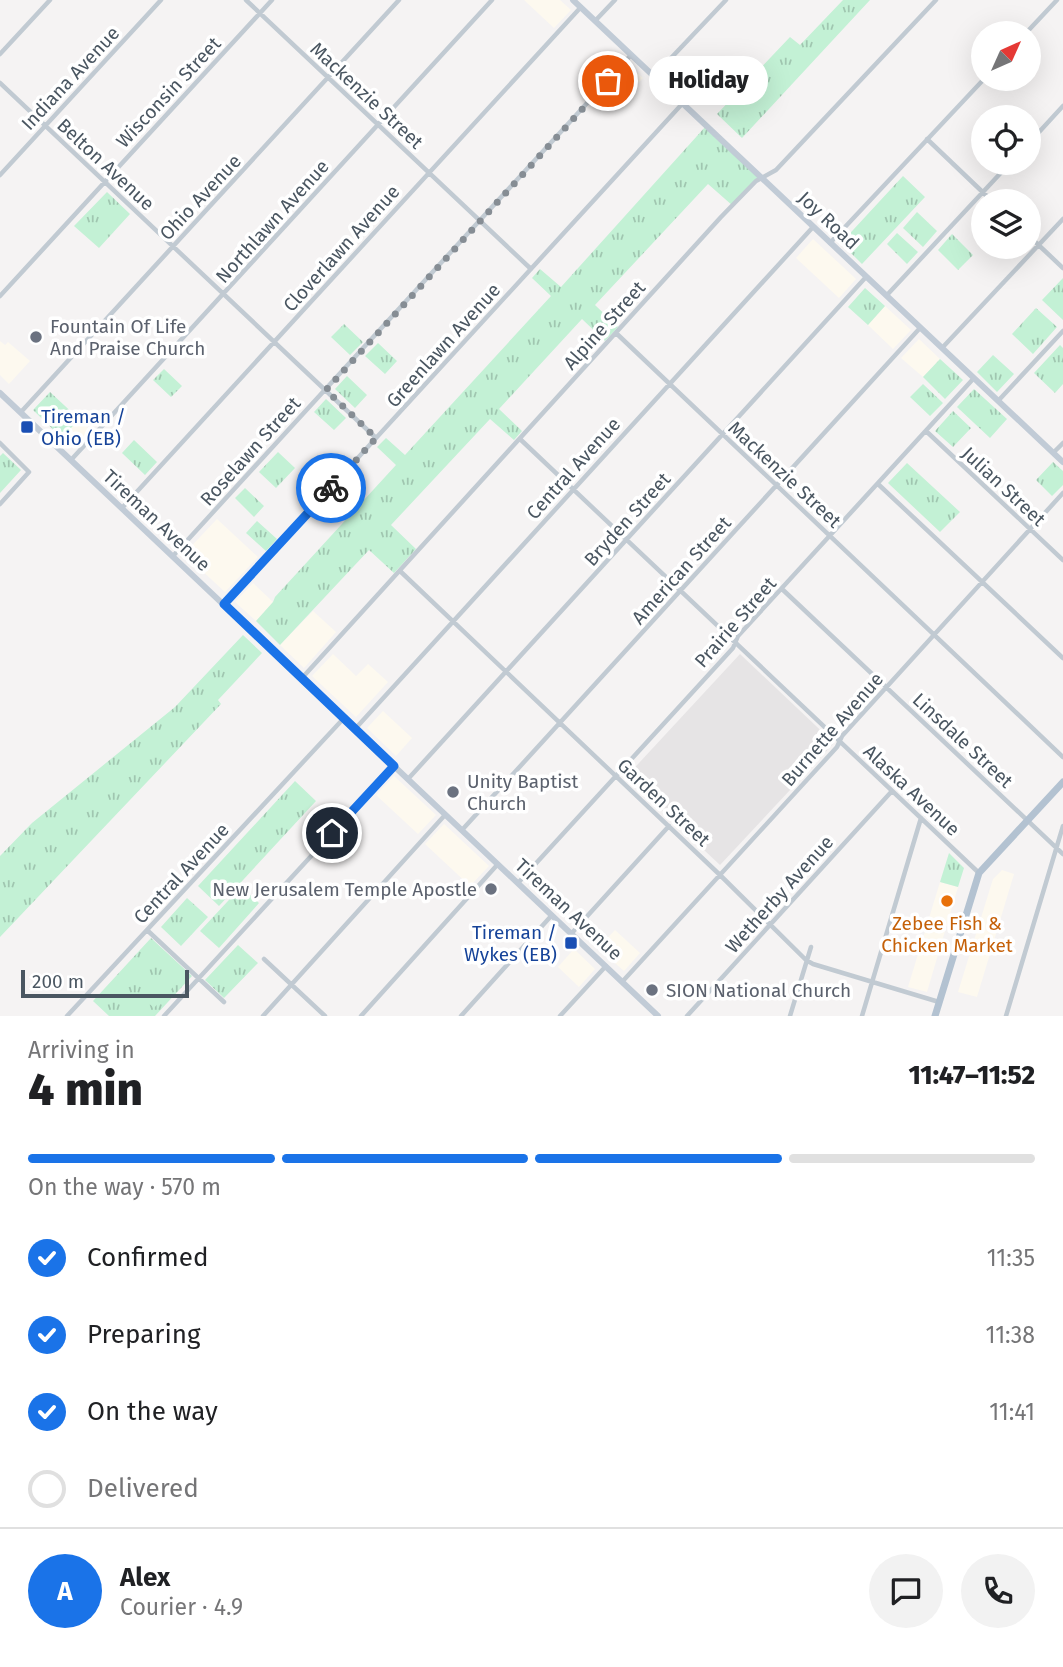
<!DOCTYPE html>
<meta charset="utf-8">
<style>
body{margin:0;font-family:"Fira Sans",sans-serif;background:#f2f2f2;color:#202124;height:100vh;display:flex;flex-direction:column;font-size:26px;white-space:nowrap}
*{box-sizing:border-box;margin:0}
p{font-size:23px;color:#757577}
.icon{flex:none;width:38px;height:38px;fill:none;stroke:currentColor;stroke-width:2;stroke-linecap:round;stroke-linejoin:round}
.map{position:relative;height:1016px;overflow:hidden}
.drawer{display:flex;flex-direction:column;background:#fff;flex:1}
.drawer>*{flex:none}
.needle{width:46px;rotate:45deg}
.tools{position:absolute;left:971px;top:21px;display:grid;gap:14px}
.tools a{display:grid;place-items:center;width:70px;height:70px;border-radius:50%;background:#fff;box-shadow:0 7px 28px #0002;font-size:35px}
.scale{position:absolute;left:21px;bottom:18px;width:168px;box-sizing:border-box;padding-left:7px;border:4px solid #4a5661;border-top:0;font-size:19px;line-height:24px;white-space:nowrap;color:#4a5661;-webkit-text-stroke:5px #fff;paint-order:stroke}
.pin{position:absolute;display:grid;place-items:center;width:60px;height:60px;color:#fff;margin:-30px;border:4px solid #fff;border-radius:50%;box-shadow:0 2px 7px #0007}
.courier{position:absolute;display:grid;place-items:center;width:70px;height:70px;margin:-35px;border:5px solid #1a73e8;border-radius:50%;background:#fff;color:#222;box-shadow:0 2px 9px #0007}
.bubble{position:absolute;height:49px;border-radius:24px;background:#fff;box-shadow:0 7px 28px #0002;font-size:23px;font-weight:800;line-height:49px;text-align:center}
.head em{font-style:normal;font-weight:800}
.head div{display:flex;flex-direction:column-reverse}
.head{display:flex;align-items:center;justify-content:space-between;height:119px;padding:0 28px}
h1{font-size:46px;font-weight:800;line-height:52px}
.bar{display:grid;grid-template-columns:repeat(4,1fr);gap:10px 7px;align-content:center;height:84px;padding:0 28px}
.bar i{height:9px;border-radius:5px;background:#e0e0e0}
.bar .selected{background:#1a73e8}
.bar p{grid-column:span 4}
.line{display:flex;align-items:center;gap:18px;padding:0 28px;border-top:2px solid #e0e0e0}
.line div{flex:1}
.round{display:grid;place-items:center;flex:none;width:74px;height:74px;border-radius:37px;background:#f2f2f2}
ol{padding:0 28px;list-style:none}
li{display:flex;align-items:center;gap:21px;height:77px}
li p{margin-inline-start:auto}
li .icon{padding:7px;border-radius:50%;background:#1a73e8;color:#fff;stroke-width:4}
li:last-child{color:#757577}
li i{width:38px;height:38px;border:4px solid #e0e0e0;border-radius:50%}
.map>svg:first-child{display:block}
.commercial{fill:#fdf9ef}
.education{fill:#e6e4e5}
.grass{fill:url(#grass-tufts)}
.pitch{fill:#c3f1d5}
.lines{fill:none;stroke-linecap:round;stroke-linejoin:round}
.street{stroke:#c1cad2;stroke-width:4.5}
.secondary{stroke:#c1cbd6;stroke-width:6}
.primary{stroke:#b3c2d1;stroke-width:7}
.done{stroke:#868d94;stroke-width:7;stroke-dasharray:0 12.6}
.route{stroke:#1a73e8;stroke-width:9}
.worship-dot{fill:#6b7280;stroke:#fff;stroke-width:2.5}
.transit-dot{fill:#1a4fb4;stroke:#fff;stroke-width:2.5}
.food-dot{fill:#e8710a;stroke:#fff;stroke-width:2.5}
.labels{text-anchor:middle;stroke-width:7;stroke-linejoin:round;paint-order:stroke}
.street-label{font-size:19px;fill:#4a5661;stroke:#fff}
.worship-label{font-size:19px;fill:#5b616d;stroke:#fff;text-anchor:start}
.transit-label{font-size:19px;fill:#164399;stroke:#fff;text-anchor:start}
.food-label{font-size:19px;fill:#c56008;stroke:#fff}
</style>
<div class="map">
<svg width="1063" height="1016" viewBox="0 0 1063 1016">
<defs>
<pattern id="grass-tufts" width="24" height="20" patternUnits="userSpaceOnUse" patternTransform="scale(1.75)"><rect width="24" height="20" fill="#c3f1d5"/><path d="M3 7l-1-3M5 7V3M7 7l1-3M15 17l-1-3M17 17v-4M19 17l1-3" fill="none" stroke="#a0c6b0"/></pattern>
</defs>
<rect width="100%" height="100%" fill="#f5f3f3"/>
<path class="commercial" d="M 524,0 L 560,0 L 571,10 L 554,28 Z
M 630,66 L 643,78 L 626,96 L 614,85 Z
M 813,239 L 856,279 L 839,298 L 796,258 Z
M 885,306 L 911,330 L 893,349 L 868,325 Z
M 919,339 L 940,359 L 923,377 L 901,358 Z
M 0,341 L 5,345 L 8,342 L 30,361 L 9,384 L 0,375 Z
M 79,419 L 91,431 L 74,449 L 62,438 Z
M 217,519 L 258,557 L 225,592 L 184,554 Z
M 253,583 L 273,602 L 256,621 L 235,602 Z
M 313,611 L 336,632 L 304,668 L 280,645 Z
M 333,654 L 356,676 L 368,664 L 388,682 L 356,717 L 312,676 Z
M 383,711 L 412,738 L 396,756 L 367,728 Z
M 394,776 L 436,815 L 418,834 L 376,795 Z
M 444,824 L 489,866 L 470,886 L 425,844 Z
M 1002,870 L 1014,874 L 977,997 L 958,992 L 993,879 Z
M 940,882 L 958,887 L 927,992 L 908,987 Z
M 615,930 L 640,953 L 624,971 L 598,948 Z
M 574,949 L 595,969 L 579,987 L 558,967 Z"/>
<path class="education" d="M 740,654 L 834,743 L 720,865 L 626,777 Z"/>
<path class="grass" d="M 843,0 L 870,0 L 742,138 L 717,114 L 790,37 L 800,45 Z
M 706,126 L 760,177 L 733,206 L 708,184 L 595,305 L 618,327 L 605,341 L 582,319 L 499,409 L 522,431 L 514,440 L 490,419 L 391,525 L 416,549 L 394,573 L 369,550 L 280,645 L 256,621 L 273,602 L 275,597 L 396,465 L 377,447 L 386,438 L 405,455 L 551,296 L 532,278 L 540,269 L 561,287 Z
M 903,176 L 925,197 L 862,264 L 841,243 Z
M 107,192 L 130,214 L 99,248 L 74,226 Z
M 917,212 L 937,231 L 923,247 L 903,228 Z
M 897,233 L 918,252 L 907,264 L 887,244 Z
M 952,234 L 973,255 L 958,270 L 938,250 Z
M 1063,278 L 1063,320 L 1042,300 Z
M 865,288 L 885,306 L 868,325 L 848,307 Z
M 1036,308 L 1057,327 L 1033,354 L 1012,334 Z
M 344,324 L 363,342 L 350,355 L 331,337 Z
M 378,343 L 397,361 L 385,374 L 365,356 Z
M 1060,345 L 1063,348 L 1063,384 L 1055,393 L 1034,373 Z
M 993,355 L 1014,374 L 997,392 L 977,372 Z
M 940,359 L 963,380 L 945,399 L 923,377 Z
M 164,369 L 182,386 L 171,397 L 153,380 Z
M 347,376 L 367,395 L 355,408 L 335,389 Z
M 923,384 L 943,403 L 930,416 L 910,397 Z
M 974,389 L 1007,419 L 990,438 L 957,407 Z
M 50,392 L 79,419 L 62,438 L 33,410 Z
M 326,399 L 346,418 L 334,430 L 314,412 Z
M 953,411 L 971,428 L 953,447 L 935,431 Z
M 134,440 L 157,462 L 145,475 L 122,453 Z
M 278,452 L 295,468 L 276,488 L 259,472 Z
M 3,453 L 21,470 L 0,493 L 0,456 Z
M 1053,462 L 1063,471 L 1063,485 L 1052,496 L 1036,480 Z
M 907,463 L 960,512 L 940,532 L 888,483 Z
M 245,488 L 264,506 L 254,517 L 235,498 Z
M 257,521 L 277,539 L 266,551 L 246,533 Z
M 243,635 L 262,653 L 218,700 L 221,704 L 0,937 L 0,856 L 32,823 L 175,707 Z
M 295,781 L 316,801 L 219,906 L 198,886 Z
M 949,853 L 964,868 L 958,887 L 940,882 Z
M 241,887 L 259,903 L 219,948 L 200,931 Z
M 187,898 L 208,917 L 181,946 L 161,927 Z
M 151,938 L 192,976 L 155,1016 L 109,1016 L 93,1001 Z
M 238,945 L 258,963 L 224,998 L 205,980 Z"/>
<path class="pitch" d="M 162,973 L 175,985 L 154,1008 L 141,996 Z"/>
<g class="lines">
<path class="street" d="M 246,0 L 531,269
M 595,21 L 615,0
M 1026,33 L 1057,0
M 0,54 L 50,0
M 654,76 L 726,0
M 0,83 L 376,438
M 927,139 L 992,201
M 1029,143 L 1063,106
M 0,175 L 161,0
M 1029,236 L 1063,268
M 830,243 L 984,79
M 887,295 L 1010,163
M 0,296 L 272,0
M 616,333 L 1063,757
M 942,348 L 1063,219
M 998,401 L 1063,331
M 21,412 L 399,0
M 926,431 L 1063,560
M 520,439 L 979,873
M 0,443 L 29,472 L 0,504
M 1053,453 L 1063,443
M 71,460 L 492,0
M 878,484 L 1063,658
M 122,508 L 581,7
M 173,556 L 631,55
M 400,571 L 720,875 L 806,960 L 813,964 L 939,1002
M 782,589 L 1063,854
M 224,604 L 682,104
M 302,678 L 721,217 L 756,181 L 776,170 L 936,0
M 355,729 L 813,227
M 408,779 L 866,277
M 462,830 L 920,328
M 518,883 L 733,648 L 738,636 L 974,378
M 147,930 L 224,1002
M 571,934 L 669,826
M 264,959 L 325,1016
M 622,982 L 837,747 L 842,736 L 1063,493
M 67,1016 L 344,718
M 164,1016 L 394,766
M 263,1016 L 445,815
M 361,1016 L 498,864
M 461,1016 L 552,915
M 560,1016 L 606,966
M 687,1016 L 892,791
M 790,1016 L 811,947
M 862,1016 L 921,818
M 1006,1016 L 1063,826"/>
<path class="secondary" d="M 573,0 L 1063,462
M 0,393 L 658,1016"/>
<path class="primary" d="M 935,1016 L 979,873 L 1063,782"/>
</g>
<g class="lines">
<path class="done" d="M 331,488 L 376,438 L 326,390 L 608,81"/>
<path class="route" d="M 331,488 L 224,604 L 394,766 L 332,833"/>
</g>
<g class="worship-dot">
<circle cx="36" cy="337" r="7"/>
<circle cx="453" cy="792" r="7"/>
<circle cx="491" cy="889" r="7"/>
<circle cx="652" cy="990" r="7"/>
</g>
<g class="transit-dot">
<rect x="20" y="420" width="14" height="14" rx="3.5"/>
<rect x="564" y="936" width="14" height="14" rx="3.5"/>
</g>
<circle class="food-dot" cx="947" cy="901" r="7"/>
<g class="labels">
<g class="street-label">
<text transform="translate(70 78) rotate(-47)" y="7">Indiana Avenue</text>
<text transform="translate(168 92) rotate(-47)" y="7">Wisconsin Street</text>
<text transform="translate(367 95) rotate(43)" y="7">Mackenzie Street</text>
<text transform="translate(106 164) rotate(43)" y="7">Belton Avenue</text>
<text transform="translate(200 197) rotate(-47)" y="7">Ohio Avenue</text>
<text transform="translate(829 220) rotate(43)" y="7">Joy Road</text>
<text transform="translate(272 221) rotate(-48)" y="7">Northlawn Avenue</text>
<text transform="translate(341 248) rotate(-48)" y="7">Cloverlawn Avenue</text>
<text transform="translate(604 325) rotate(-48)" y="7">Alpine Street</text>
<text transform="translate(443 345) rotate(-48)" y="7">Greenlawn Avenue</text>
<text transform="translate(250 451) rotate(-48)" y="7">Roselawn Street</text>
<text transform="translate(573 468) rotate(-48)" y="7">Central Avenue</text>
<text transform="translate(785 474) rotate(43)" y="7">Mackenzie Street</text>
<text transform="translate(1004 486) rotate(43)" y="7">Julian Street</text>
<text transform="translate(627 519) rotate(-48)" y="7">Bryden Street</text>
<text transform="translate(157 520) rotate(43)" y="7">Tireman Avenue</text>
<text transform="translate(681 570) rotate(-48)" y="7">American Street</text>
<text transform="translate(735 622) rotate(-49)" y="7">Prairie Street</text>
<text transform="translate(832 729) rotate(-49)" y="7">Burnette Avenue</text>
<text transform="translate(963 740) rotate(43)" y="7">Linsdale Street</text>
<text transform="translate(912 790) rotate(43)" y="7">Alaska Avenue</text>
<text transform="translate(664 802) rotate(43)" y="7">Garden Street</text>
<text transform="translate(181 873) rotate(-47)" y="7">Central Avenue</text>
<text transform="translate(779 894) rotate(-48)" y="7">Wetherby Avenue</text>
<text transform="translate(569 909) rotate(43)" y="7">Tireman Avenue</text>
</g>
<g class="worship-label">
<text x="50" y="333">Fountain Of Life<tspan x="50" dy="22">And Praise Church</tspan></text>
<text x="467" y="788">Unity Baptist<tspan x="467" dy="22">Church</tspan></text>
<text x="477" y="896" text-anchor="end">New Jerusalem Temple Apostle</text>
<text x="666" y="997">SION National Church</text>
</g>
<g class="transit-label">
<text x="41" y="423">Tireman /<tspan x="41" dy="22">Ohio (EB)</tspan></text>
<text x="557" y="939" text-anchor="end">Tireman /<tspan x="557" dy="22">Wykes (EB)</tspan></text>
</g>
<g class="food-label">
<text x="947" y="930">Zebee Fish &amp;<tspan x="947" dy="22">Chicken Market</tspan></text>
</g>
</g>
</svg>
<div class="tools">
<a><svg class="needle" viewBox="-14 -14 28 28"><path d="M0-13l5 13h-10z" fill="#e53935"/><path d="M0 13l5-13h-10z" fill="#757577"/></svg></a>
<a><svg class="icon" aria-label="locate" viewBox="0 0 24 24"><circle cx="12" cy="12" r="6"/><path d="M12 2v4M12 18v4M2 12h4M18 12h4"/></svg></a>
<a><svg class="icon" aria-label="layers" viewBox="0 0 24 24"><path d="M12 4l9 5-9 5-9-5zM3 14l9 5 9-5"/></svg></a>
</div>
<div class="scale">200 m</div>
<div class="pin" style="left:608px;top:81px;background:#ea580c"><svg class="icon" aria-label="bag" viewBox="0 0 24 24"><path d="M5 8h14l-1 12H6zM9 8a3 3 0 0 1 6 0"/></svg></div>
<div class="pin" style="left:332px;top:833px;background:#1f2937"><svg class="icon" aria-label="home" viewBox="0 0 24 24"><path d="M3 11l9-7 9 7M6 9v11h12V9"/></svg></div>
<div class="courier" style="left:331px;top:488px"><svg class="icon" aria-label="bike" viewBox="0 0 24 24"><circle cx="6" cy="16" r="4"/><circle cx="18" cy="16" r="4"/><path d="M6 16l4-8h5l3 8M10 8l3 8H6M13 5h3"/></svg></div>
<div class="bubble" style="left:649px;top:56px;width:119px">Holiday</div>
</div>
<section class="drawer">
<div class="head"><div><h1>4 min</h1><p>Arriving in</p></div><em>11:47–11:52</em></div>
<div class="bar"><i class="selected"></i><i class="selected"></i><i class="selected"></i><i></i><p>On the way · 570 m</p></div>
<ol>
<li><svg class="icon" aria-label="check" viewBox="0 0 24 24"><path d="M5 12l5 5 9-10"/></svg>Confirmed<p>11:35</p></li>
<li><svg class="icon" aria-label="check" viewBox="0 0 24 24"><path d="M5 12l5 5 9-10"/></svg>Preparing<p>11:38</p></li>
<li><svg class="icon" aria-label="check" viewBox="0 0 24 24"><path d="M5 12l5 5 9-10"/></svg>On the way<p>11:41</p></li>
<li><i></i>Delivered</li>
</ol>
<div class="line" style="height:126px"><b class="round" style="background:#1a73e8;color:#fff">A</b><div><b>Alex</b><p>Courier · 4.9</p></div><a class="round"><svg class="icon" aria-label="chat" viewBox="0 0 24 24"><path d="M4 5h16v11H9l-5 4z"/></svg></a><a class="round"><svg class="icon" aria-label="phone" viewBox="0 0 24 24"><path d="M5 4h4l2 5-3 2q2 4 5 5l2-3 5 2v4C11 20 4 13 5 4z"/></svg></a></div>
</section>
